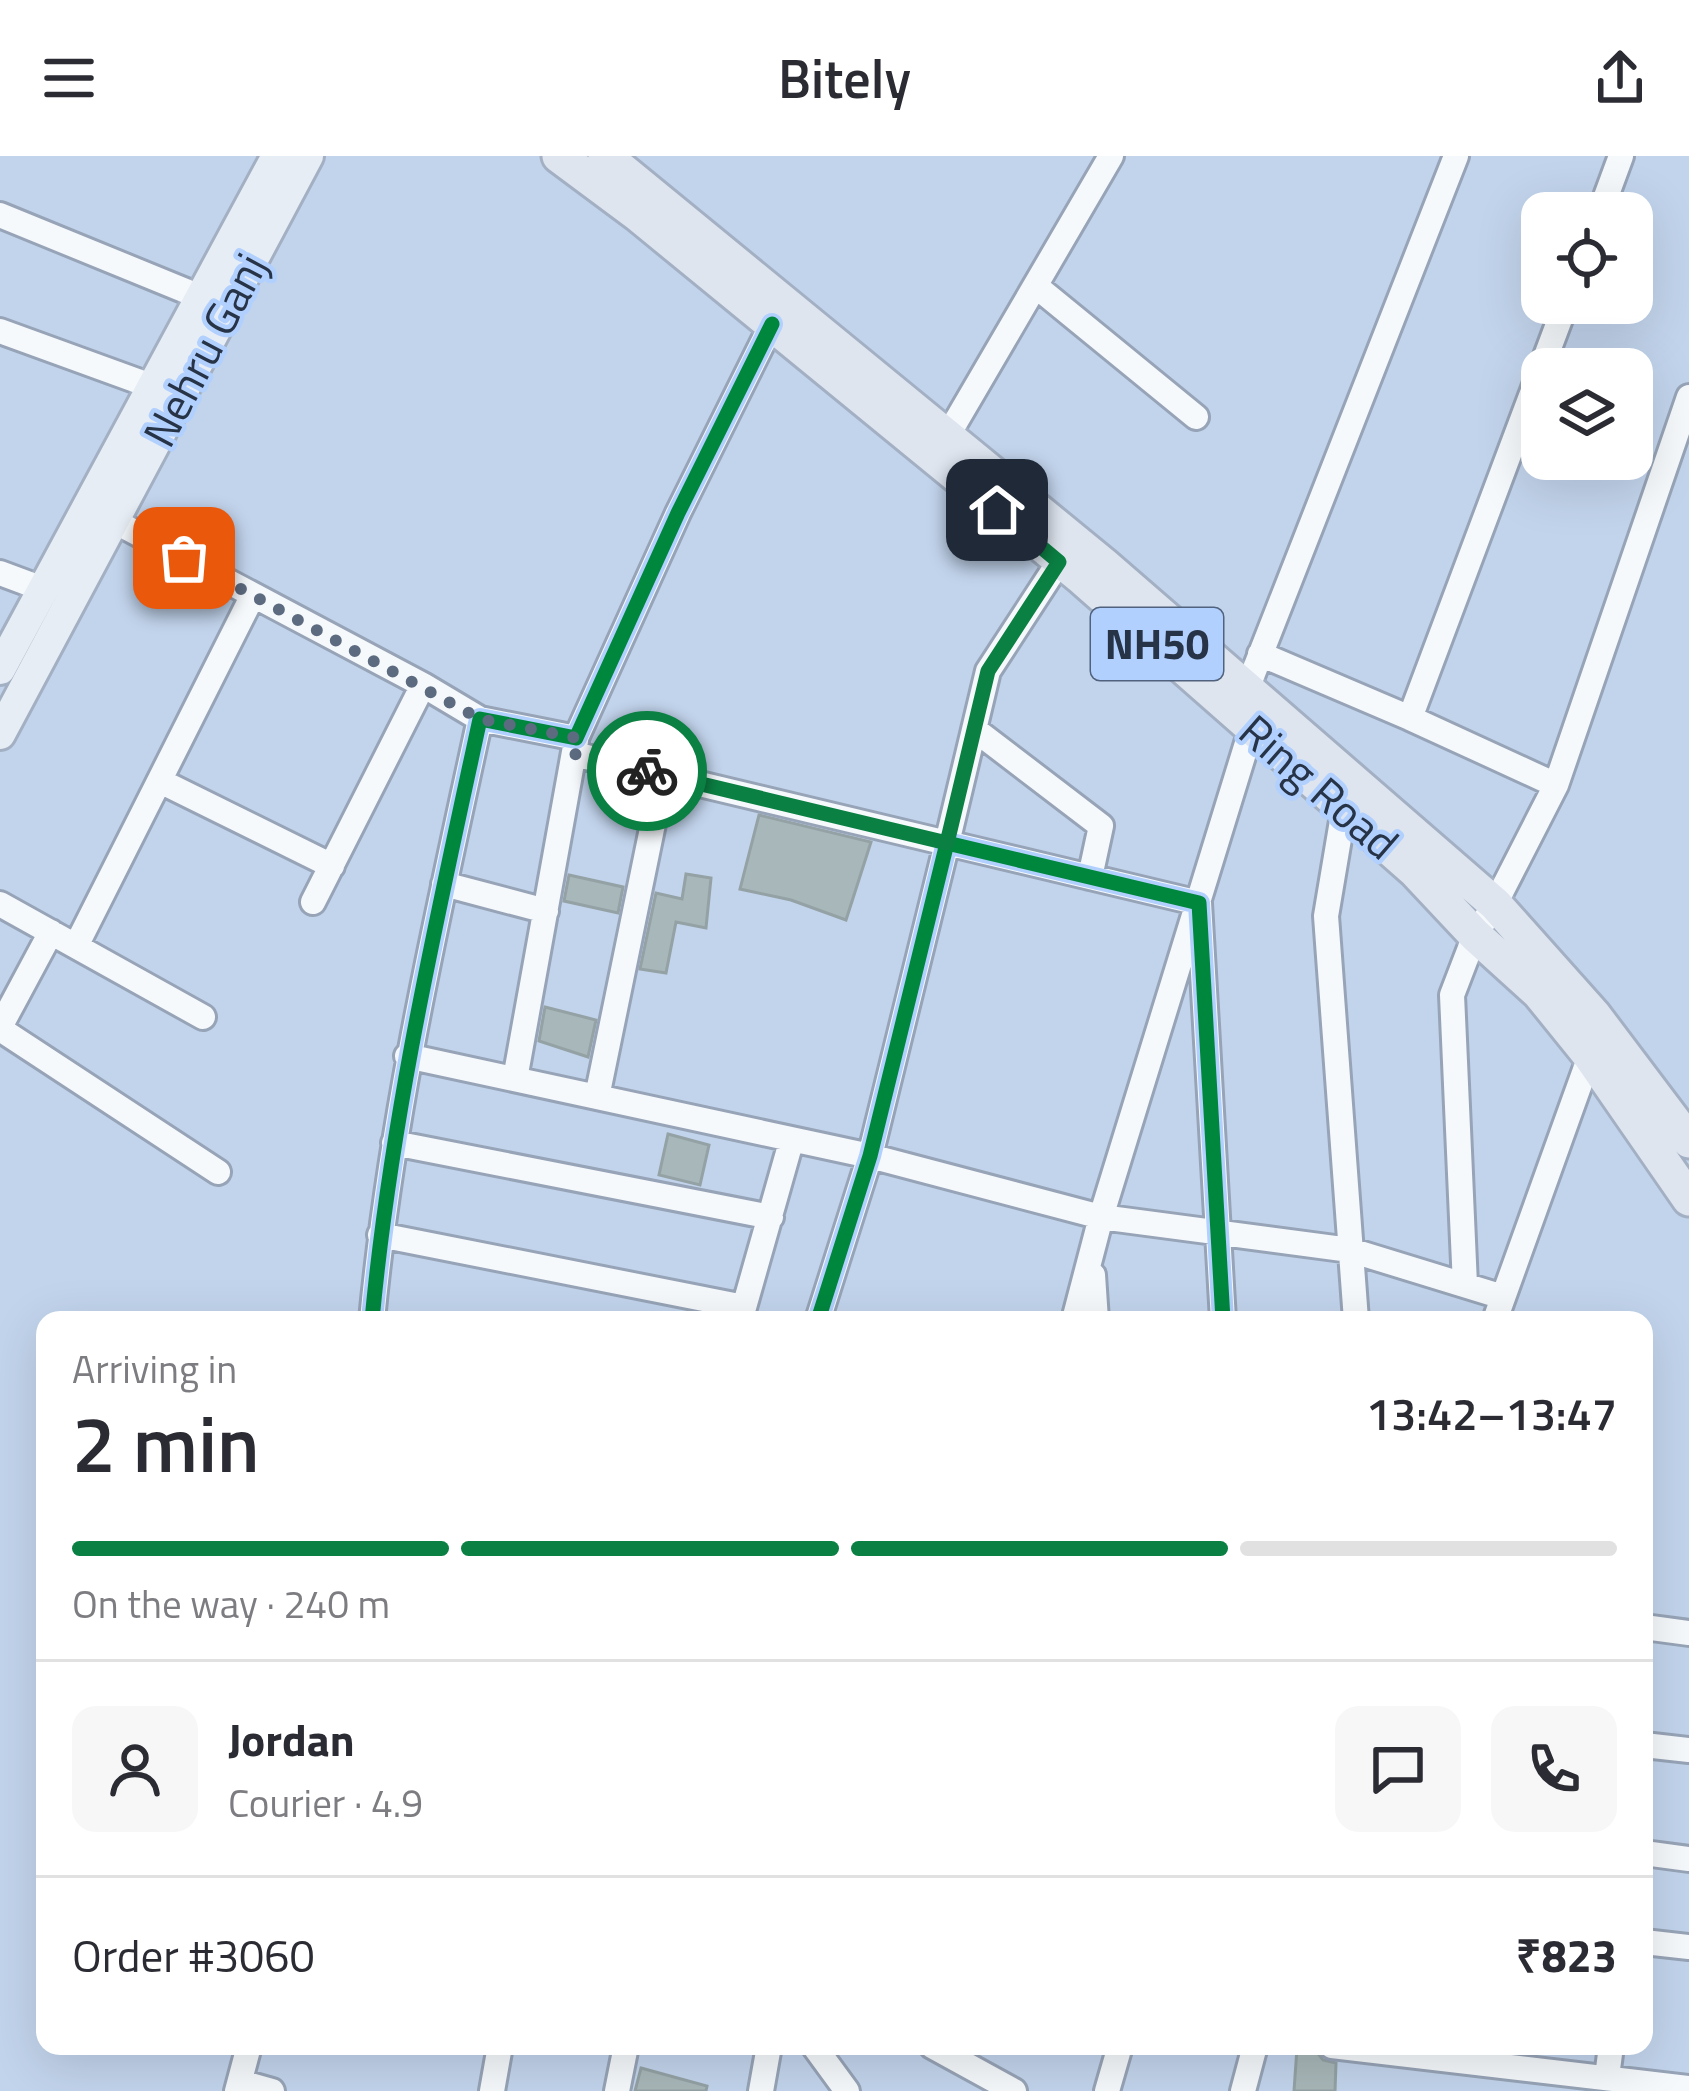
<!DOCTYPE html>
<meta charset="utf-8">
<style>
body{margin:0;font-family:"Titillium Web",sans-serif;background:#f7f7f7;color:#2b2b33;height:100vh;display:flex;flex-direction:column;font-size:45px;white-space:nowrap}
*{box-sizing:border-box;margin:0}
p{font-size:39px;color:#7c7c81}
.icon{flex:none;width:66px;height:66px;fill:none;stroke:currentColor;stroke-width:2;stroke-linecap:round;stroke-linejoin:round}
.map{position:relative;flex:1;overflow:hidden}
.panel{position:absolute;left:36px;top:1155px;width:1617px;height:744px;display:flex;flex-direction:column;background:#fff;border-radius:24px;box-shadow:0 12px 48px #0002}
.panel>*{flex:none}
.controls{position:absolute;left:1521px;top:36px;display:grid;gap:24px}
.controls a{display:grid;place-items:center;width:132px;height:132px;border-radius:24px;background:#fff;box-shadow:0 12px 48px #0002;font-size:60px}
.pin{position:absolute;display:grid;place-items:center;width:102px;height:102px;color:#fff;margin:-51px;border-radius:24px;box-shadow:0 6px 18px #0006}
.courier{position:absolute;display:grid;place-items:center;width:120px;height:120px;margin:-60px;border:9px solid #0b8043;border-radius:50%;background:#fff;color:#222;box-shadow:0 3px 15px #0007}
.head em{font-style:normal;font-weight:600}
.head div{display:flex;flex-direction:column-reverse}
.head{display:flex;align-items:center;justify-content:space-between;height:204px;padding:0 36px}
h1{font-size:78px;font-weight:600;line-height:90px}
.bar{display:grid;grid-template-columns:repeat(4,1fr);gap:18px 12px;align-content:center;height:144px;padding:0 36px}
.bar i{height:15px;border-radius:9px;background:#e1e1e2}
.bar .active{background:#0b8043}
.bar p{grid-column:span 4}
.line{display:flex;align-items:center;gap:30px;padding:0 36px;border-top:3px solid #e1e1e2}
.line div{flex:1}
.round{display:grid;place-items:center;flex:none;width:126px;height:126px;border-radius:24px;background:#f7f7f7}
header{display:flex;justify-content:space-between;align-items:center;height:156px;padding:0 36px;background:#fff;font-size:54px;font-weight:600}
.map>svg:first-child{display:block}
.building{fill:#a8b7b9;stroke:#94a2a5;stroke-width:3}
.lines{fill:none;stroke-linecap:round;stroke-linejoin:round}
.minor-casing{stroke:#97a4b7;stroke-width:30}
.major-casing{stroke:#a3b0c3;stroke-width:36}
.highway-casing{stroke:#a3b0c3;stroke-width:39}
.minor{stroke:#f6f9fc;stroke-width:24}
.major{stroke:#e7edf4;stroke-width:30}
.highway{stroke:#dee5ef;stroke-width:33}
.cycleway-casing{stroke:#b1d0fe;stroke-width:22}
.cycleway{stroke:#00873e;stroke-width:15}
.done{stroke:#5d6b80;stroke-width:12;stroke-dasharray:0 21.6}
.route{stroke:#0b8043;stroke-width:15}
.labels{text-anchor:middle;stroke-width:9;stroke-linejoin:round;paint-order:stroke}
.shield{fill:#b1d0fe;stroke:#50627d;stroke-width:3}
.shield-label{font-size:42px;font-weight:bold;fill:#273346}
.street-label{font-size:45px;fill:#273346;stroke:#b1d0fe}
</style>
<header><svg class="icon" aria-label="menu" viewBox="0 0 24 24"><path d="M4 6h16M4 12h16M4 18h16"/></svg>Bitely<svg class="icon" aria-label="share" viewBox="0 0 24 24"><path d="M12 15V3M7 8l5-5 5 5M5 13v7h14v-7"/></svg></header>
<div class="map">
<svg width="1689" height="1935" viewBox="0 0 1689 1935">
<rect width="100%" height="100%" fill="#c2d4ec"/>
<path class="building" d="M 759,659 L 871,686 L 846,764 L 791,744 L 740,733 Z
M 686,718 L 711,722 L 706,772 L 676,766 L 666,817 L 640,813 L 656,737 L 682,743 Z
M 569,719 L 623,731 L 618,757 L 564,745 Z
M 545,851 L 596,864 L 588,901 L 539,885 Z
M 668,978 L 709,989 L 700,1029 L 659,1019 Z
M 1297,1892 L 1316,1895 L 1323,1904 L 1336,1907 L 1335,1935 L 1294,1935 Z
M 641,1912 L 707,1930 L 706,1935 L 635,1935 Z"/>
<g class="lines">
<defs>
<path id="minor" d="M 1600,57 L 1621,0
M 0,59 L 203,142
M 1037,131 L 1196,261
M 0,175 L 154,231
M 948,279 L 1111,0
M 114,365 L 423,529 L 313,746
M 0,417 L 43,433
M 1260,498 L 1410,562 L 1566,147
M 423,529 L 480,563
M 1247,533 L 1456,0
M 1410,562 L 1556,629
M 974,573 L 1101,670 L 1090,721
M 574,598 L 947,687 L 988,515 L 1059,406
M 160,625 L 332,710
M 1344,653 L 1326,760 L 1356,1164
M 444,728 L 546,755
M 0,748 L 203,861
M 76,790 L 253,439
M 0,871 L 51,776
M 0,873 L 218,1016
M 407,900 L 870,1000 L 1101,1061 L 1350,1094 L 1503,1141
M 515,923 L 576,585
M 597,941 L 663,619
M 394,987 L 771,1061
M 380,1079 L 744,1151
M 1093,1119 L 1096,1164
M 1465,1129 L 1452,839 L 1475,779 L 1495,748 L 1556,629 L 1689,241
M 741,1162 L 791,986
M 372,1164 C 391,961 437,762 480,563 L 576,582 L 678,357 L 772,168
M 818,1164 L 870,1000 L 947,687 L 1199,747 L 1223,1164
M 1074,1164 L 1101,1061 L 1252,571
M 1495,1164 L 1590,900
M 1644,1471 L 1689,1477
M 1644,1589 L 1689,1594
M 1644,1697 L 1689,1703
M 1644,1786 L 1689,1791
M 814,1890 L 847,1935
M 932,1890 L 1014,1935
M 1332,1890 L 1689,1932
M 1607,1921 L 1611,1890
M 240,1926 L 272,1935
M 237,1935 L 249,1890
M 492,1935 L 500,1890
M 617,1935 L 626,1890
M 761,1935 L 769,1890
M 1107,1935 L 1120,1890
M 1243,1935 L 1255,1890"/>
<path id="major" d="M 0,513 L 277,0
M 0,578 L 308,0"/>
<path id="highway" d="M 559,0 L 637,58 L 1083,423 L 1414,714 L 1475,779 L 1539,837 L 1590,900 L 1689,1043
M 605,0 L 1103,408 L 1495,748 L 1594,859 L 1689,985"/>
</defs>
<use href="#minor" class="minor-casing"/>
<use href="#major" class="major-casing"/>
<use href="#highway" class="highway-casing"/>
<use href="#minor" class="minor"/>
<use href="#major" class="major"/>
<use href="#highway" class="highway"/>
<defs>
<path id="cycleway" d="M 372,1164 C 391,961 437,762 480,563 L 576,582 L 678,357 L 772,168
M 818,1164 L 870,1000 L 947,687 L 1199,747 L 1223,1164"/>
</defs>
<use href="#cycleway" class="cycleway-casing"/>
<use href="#cycleway" class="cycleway"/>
</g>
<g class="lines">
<path class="done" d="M 184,402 L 480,563 L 577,582 L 574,598 L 647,615"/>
<path class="route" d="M 647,615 L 947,687 L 988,515 L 1059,406 L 997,354"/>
</g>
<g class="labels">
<rect class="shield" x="1091" y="452" width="132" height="72" rx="9"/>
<g class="shield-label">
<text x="1157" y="503">NH50</text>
</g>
<g class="street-label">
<text transform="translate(205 194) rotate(-62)" y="16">Nehru Ganj</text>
<text transform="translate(1319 631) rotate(41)" y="16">Ring Road</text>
</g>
</g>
</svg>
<div class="controls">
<a><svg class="icon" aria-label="locate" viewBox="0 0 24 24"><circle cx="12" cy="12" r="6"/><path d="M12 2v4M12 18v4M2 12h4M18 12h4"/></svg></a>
<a><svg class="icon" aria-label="layers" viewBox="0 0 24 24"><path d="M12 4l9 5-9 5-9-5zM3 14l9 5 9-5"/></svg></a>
</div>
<div class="pin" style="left:184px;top:402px;background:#ea580c"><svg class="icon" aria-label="bag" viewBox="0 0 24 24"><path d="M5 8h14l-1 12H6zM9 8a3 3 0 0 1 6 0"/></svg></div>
<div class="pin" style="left:997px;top:354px;background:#1f2937"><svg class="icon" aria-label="home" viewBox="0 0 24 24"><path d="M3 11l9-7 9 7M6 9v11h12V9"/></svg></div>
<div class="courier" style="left:647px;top:615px"><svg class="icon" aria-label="bike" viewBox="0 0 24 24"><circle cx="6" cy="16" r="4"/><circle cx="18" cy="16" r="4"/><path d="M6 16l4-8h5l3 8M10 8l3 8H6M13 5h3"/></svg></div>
<section class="panel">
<div class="head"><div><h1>2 min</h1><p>Arriving in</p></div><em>13:42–13:47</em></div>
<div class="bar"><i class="active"></i><i class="active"></i><i class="active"></i><i></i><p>On the way · 240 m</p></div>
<div class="line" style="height:216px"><a class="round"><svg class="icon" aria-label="person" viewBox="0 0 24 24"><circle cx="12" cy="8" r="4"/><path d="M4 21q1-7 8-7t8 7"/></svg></a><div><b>Jordan</b><p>Courier · 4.9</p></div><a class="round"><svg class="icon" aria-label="chat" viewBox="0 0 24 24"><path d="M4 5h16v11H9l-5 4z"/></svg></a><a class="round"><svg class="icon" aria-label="phone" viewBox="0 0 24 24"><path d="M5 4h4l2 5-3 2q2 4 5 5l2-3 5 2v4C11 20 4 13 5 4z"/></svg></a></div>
<div class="line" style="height:156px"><div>Order #3060</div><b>₹823</b></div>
</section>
</div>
